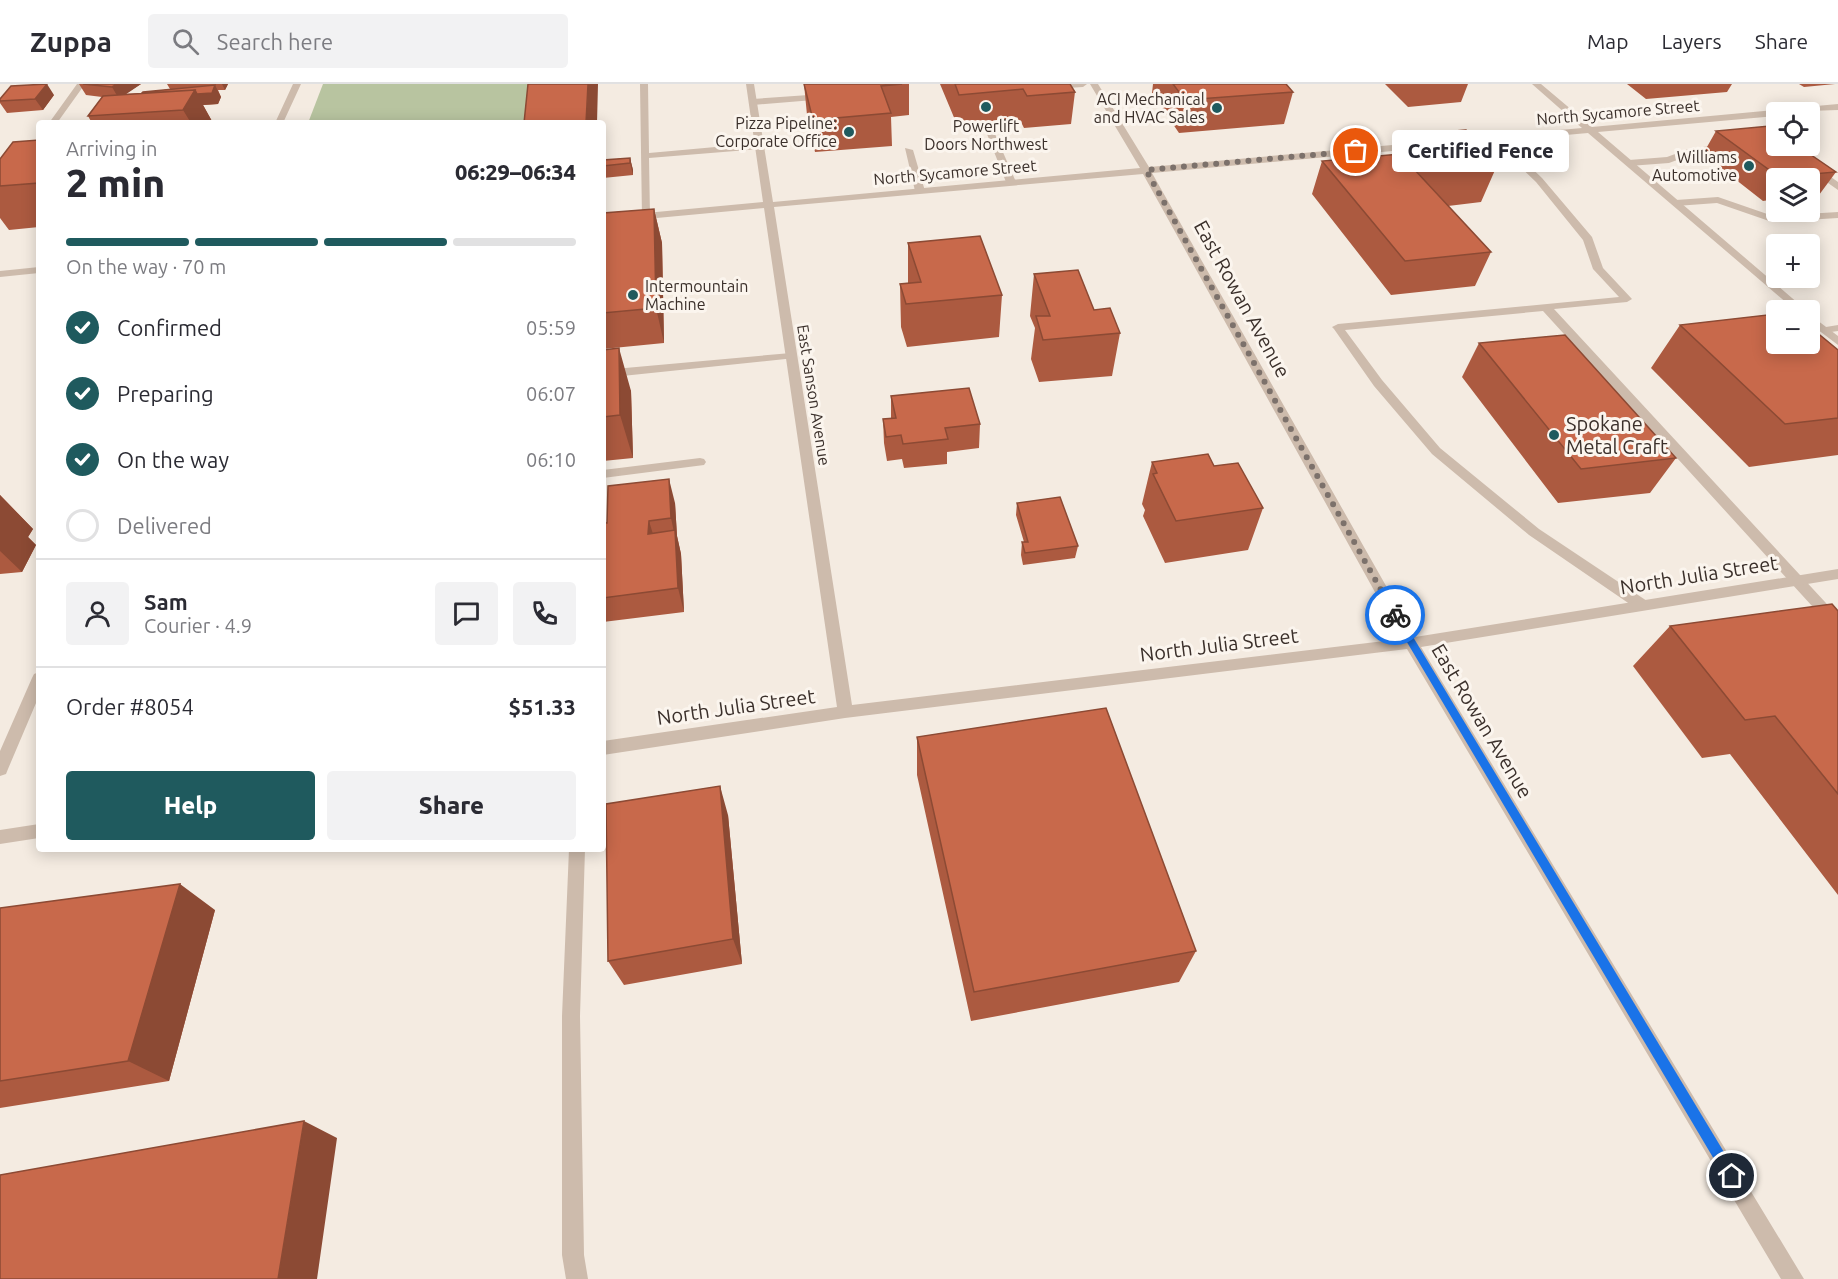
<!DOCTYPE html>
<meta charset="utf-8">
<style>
body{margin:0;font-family:Ubuntu,sans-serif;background:#f2f2f3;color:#2b2b33;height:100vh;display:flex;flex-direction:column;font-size:22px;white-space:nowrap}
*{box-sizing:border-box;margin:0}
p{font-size:20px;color:#7c7c81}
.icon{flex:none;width:33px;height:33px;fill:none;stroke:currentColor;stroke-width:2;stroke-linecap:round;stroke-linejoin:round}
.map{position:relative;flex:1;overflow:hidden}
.side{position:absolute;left:36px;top:36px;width:570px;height:732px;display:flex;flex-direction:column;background:#fff;border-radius:6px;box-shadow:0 3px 15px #0003}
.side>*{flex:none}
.tools{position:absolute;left:1766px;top:18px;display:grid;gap:12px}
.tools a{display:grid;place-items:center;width:54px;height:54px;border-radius:6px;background:#fff;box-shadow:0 3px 15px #0003;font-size:30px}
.pin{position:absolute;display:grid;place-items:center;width:51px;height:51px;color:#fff;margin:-26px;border:3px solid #fff;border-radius:50%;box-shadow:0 2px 6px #0007}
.courier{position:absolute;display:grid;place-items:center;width:60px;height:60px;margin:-30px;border:4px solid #1a73e8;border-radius:50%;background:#fff;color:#222;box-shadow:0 2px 8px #0007}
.bubble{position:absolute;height:42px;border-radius:6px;background:#fff;box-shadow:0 3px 15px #0003;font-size:20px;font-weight:800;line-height:42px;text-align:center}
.summary em{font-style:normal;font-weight:800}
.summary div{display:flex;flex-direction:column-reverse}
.summary{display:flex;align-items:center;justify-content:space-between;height:102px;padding:0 30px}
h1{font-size:39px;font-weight:800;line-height:45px}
.bar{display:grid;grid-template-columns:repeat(4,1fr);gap:9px 6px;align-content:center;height:72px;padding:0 30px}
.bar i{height:8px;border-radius:4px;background:#e1e1e2}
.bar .current{background:#1f5a5e}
.bar p{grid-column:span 4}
.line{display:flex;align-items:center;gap:15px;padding:0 30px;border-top:2px solid #e1e1e2}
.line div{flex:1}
.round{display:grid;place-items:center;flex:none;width:63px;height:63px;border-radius:6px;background:#f2f2f3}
ol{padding:0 30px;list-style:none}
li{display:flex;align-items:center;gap:18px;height:66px}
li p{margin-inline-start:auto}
li .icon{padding:6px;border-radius:50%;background:#1f5a5e;color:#fff;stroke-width:4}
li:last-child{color:#7c7c81}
li i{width:33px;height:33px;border:3px solid #e1e1e2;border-radius:50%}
.primary-button{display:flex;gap:12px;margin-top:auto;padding:12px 30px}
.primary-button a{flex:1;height:69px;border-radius:6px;background:#1f5a5e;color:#fff;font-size:24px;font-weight:800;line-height:69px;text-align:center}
.primary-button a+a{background:#f2f2f3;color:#2b2b33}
header{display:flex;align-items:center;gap:36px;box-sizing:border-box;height:84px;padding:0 30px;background:#fff;border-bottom:2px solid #e1e1e2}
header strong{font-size:28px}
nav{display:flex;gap:33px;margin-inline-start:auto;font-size:21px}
.search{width:420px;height:54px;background:#f2f2f3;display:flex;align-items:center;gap:15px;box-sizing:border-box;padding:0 21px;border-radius:6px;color:#7c7c81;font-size:22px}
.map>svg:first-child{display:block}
.green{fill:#b8c4a0}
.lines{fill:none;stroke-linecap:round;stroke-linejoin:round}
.lane{fill:#cdbbac;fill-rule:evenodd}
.street{fill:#cdbbac;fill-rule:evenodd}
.wall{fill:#ac5a40}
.shaded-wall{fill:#8c4a34}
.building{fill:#c8694b;stroke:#8c4a34;stroke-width:1.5}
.route{fill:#1a73e8}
.done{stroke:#7c716b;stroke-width:6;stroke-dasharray:0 10.8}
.poi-dot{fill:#1f5a5e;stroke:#fbf5ee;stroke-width:2}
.labels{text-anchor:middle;stroke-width:6;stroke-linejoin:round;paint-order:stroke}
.far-poi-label{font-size:16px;fill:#3b302b;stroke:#fbf5ee;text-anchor:end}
.far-street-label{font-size:16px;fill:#3b302b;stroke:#fbf5ee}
.street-label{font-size:20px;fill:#3b302b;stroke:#fbf5ee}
.poi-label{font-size:20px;fill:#3b302b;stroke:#fbf5ee;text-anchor:start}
</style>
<header>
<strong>Zuppa</strong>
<div class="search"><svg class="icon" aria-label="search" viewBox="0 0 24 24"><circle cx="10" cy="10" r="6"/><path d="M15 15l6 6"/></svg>Search here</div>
<nav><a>Map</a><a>Layers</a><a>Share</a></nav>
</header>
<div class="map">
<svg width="1838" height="1195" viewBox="0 0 1838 1195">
<rect width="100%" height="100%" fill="#f4ebe1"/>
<path class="green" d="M 323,0 L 532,0 L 528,39 L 308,39 Z"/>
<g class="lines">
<path class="lane" d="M 77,0 L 85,0 L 57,39 L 49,39 Z
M 640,0 L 648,0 L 649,69 L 760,59 L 765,62 L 760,65 L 649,74 L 650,132 L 642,134 Z
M 1047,0 L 1087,0 L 1083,3 L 1050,5 L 1047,4 Z
M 823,10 L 827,13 L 826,15 L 753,21 L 749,18 L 753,15 Z
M 991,47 L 995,50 L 1016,98 L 1014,100 L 1006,98 L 987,50 Z
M 1492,52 L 1498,52 L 1542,94 L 1592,153 L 1603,184 L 1632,215 L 1627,218 L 1554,225 L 1838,532 L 1838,547 L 1833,545 L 1543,227 L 1345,246 L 1382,296 L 1440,364 L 1539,445 L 1647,517 L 1649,521 L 1647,525 L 1637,525 L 1529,451 L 1432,370 L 1374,302 L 1334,245 L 1332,243 L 1338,240 L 1619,213 L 1593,185 L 1583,156 L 1536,98 L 1492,56 Z
M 1726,61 L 1731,64 L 1729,66 L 1693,70 L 1669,79 L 1629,82 L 1624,79 L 1629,76 L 1667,73 L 1691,64 Z
M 905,64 L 913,66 L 925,107 L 923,109 L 915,107 Z
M 1811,83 L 1817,83 L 1838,98 L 1838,106 L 1811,87 Z
M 1718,113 L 1773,132 L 1838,128 L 1838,134 L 1772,138 L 1717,119 L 1676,122 L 1671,119 L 1676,116 Z
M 1838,241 L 1838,247 L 1824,249 L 1818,246 L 1820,244 Z
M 791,269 L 797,272 L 795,274 L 603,294 L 603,286 Z
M 700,374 L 704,375 L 706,378 L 704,381 L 603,394 L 603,386 Z
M 569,765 L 585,765 L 580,932 L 584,1171 L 588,1195 L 566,1195 L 562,1171 L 562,932 Z"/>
<path class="street" d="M 293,0 L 301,0 L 283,39 L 275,39 Z
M 746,0 L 754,0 L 773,118 L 1140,84 L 1090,0 L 1098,0 L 1149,83 L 1582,44 L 1532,0 L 1541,0 L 1592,43 L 1838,20 L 1838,26 L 1776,28 L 1776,32 L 1598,48 L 1806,226 L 1795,226 L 1588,49 L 1152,89 L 1415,553 L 1838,485 L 1838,495 L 1421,563 L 1804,1195 L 1781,1195 L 1407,565 L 845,634 L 603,671 L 603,657 L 837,623 L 764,124 L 603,139 L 603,133 L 763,118 ZM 1143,90 L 1401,555 L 852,621 L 774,123 Z
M 39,183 L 39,189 L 0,193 L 0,187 Z
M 1809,230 L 1838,252 L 1838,261 L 1809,239 Z
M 39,588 L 39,612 L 8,685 L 6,690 L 0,692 L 0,667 L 32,594 L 34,590 Z
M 39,740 L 39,754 L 0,760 L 0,746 Z"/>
</g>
<path class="wall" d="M 79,0 L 141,0 L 125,10 L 142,9 L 170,5 L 167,0 L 228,0 L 225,6 L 218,6 L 221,13 L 218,20 L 203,21 L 213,39 L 92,39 L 88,32 L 102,13 L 86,11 Z
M 804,0 L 909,0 L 909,31 L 891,33 L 892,62 L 815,68 L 807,31 Z
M 940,0 L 1070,0 L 1075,8 L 1071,40 L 1024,44 L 1021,38 L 958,43 Z
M 1153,0 L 1286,0 L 1293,8 L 1284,40 L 1179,49 L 1152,9 Z
M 1385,0 L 1468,0 L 1461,18 L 1408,23 Z
M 1627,0 L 1732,0 L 1727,8 L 1646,15 Z
M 1799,0 L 1835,0 L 1804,3 Z
M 54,11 L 43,26 L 7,29 L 0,19 L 0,15 Z
M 1716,47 L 1836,88 L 1819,111 L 1809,112 L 1809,94 L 1776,94 L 1776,115 L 1763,117 L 1703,70 Z
M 1429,49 L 1499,77 L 1481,118 L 1448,122 L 1491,168 L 1475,202 L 1391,211 L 1312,110 L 1322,77 L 1415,86 Z
M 39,56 L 39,143 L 9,146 L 0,134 L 0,75 Z
M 630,74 L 633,86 L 633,91 L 603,94 L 603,76 Z
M 654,125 L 662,159 L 664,259 L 603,265 L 603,129 Z
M 908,159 L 1002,211 L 999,253 L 907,263 L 901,243 L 900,200 L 908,199 Z
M 1034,190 L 1094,226 L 1120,249 L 1112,292 L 1039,298 L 1031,275 L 1035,244 L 1030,232 Z
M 1680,241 L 1838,266 L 1838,371 L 1749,383 L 1651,284 Z
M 1479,259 L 1676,374 L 1650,409 L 1558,419 L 1462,293 Z
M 603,266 L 631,307 L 633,374 L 603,377 Z
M 891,312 L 980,340 L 979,364 L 947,368 L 947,380 L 904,384 L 902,375 L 887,377 L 884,359 L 883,335 L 891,334 Z
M 1152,378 L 1214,382 L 1263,424 L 1248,466 L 1165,479 L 1143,432 L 1145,426 L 1142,420 Z
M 0,411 L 33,445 L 28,453 L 36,461 L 22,488 L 0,490 Z
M 675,419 L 677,452 L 681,470 L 684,528 L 603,538 L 603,439 Z
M 1017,419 L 1078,462 L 1075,474 L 1023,481 L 1021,471 L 1022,458 L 1024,458 L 1016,431 Z
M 1838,527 L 1838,811 L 1730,670 L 1702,674 L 1633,582 L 1670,542 Z
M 917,653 L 1196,867 L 1179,898 L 971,937 L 917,691 Z
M 728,731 L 742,880 L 624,901 L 608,877 Z
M 0,824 L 215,826 L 169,997 L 0,1024 Z"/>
<path class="shaded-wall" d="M 47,0 L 54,11 L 43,26 L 35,15 Z
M 117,0 L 141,0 L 119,15 L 112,3 Z
M 222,0 L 228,0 L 225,6 Z
M 588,0 L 598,0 L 597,39 L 586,39 Z
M 215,1 L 221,13 L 218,20 L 203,21 L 213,39 L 191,39 L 183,26 L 195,6 Z
M 630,74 L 633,86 L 633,91 L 630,79 Z
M 654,125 L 662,159 L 664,259 L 656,224 Z
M 619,264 L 631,307 L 633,374 L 620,331 Z
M 669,395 L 675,419 L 677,452 L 681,470 L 684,528 L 678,504 L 675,453 L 671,434 Z
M 0,411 L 33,445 L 28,453 L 36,461 L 22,488 L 0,467 Z
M 649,437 L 656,460 L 648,450 Z
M 720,702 L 728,731 L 742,880 L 733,855 Z
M 180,800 L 215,826 L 169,997 L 128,977 Z
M 304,1037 L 337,1054 L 317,1195 L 278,1195 Z"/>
<path class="building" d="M 47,0 L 35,15 L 0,17 L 0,15 L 11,2 Z
M 83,0 L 117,0 L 112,3 Z
M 528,0 L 588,0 L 586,39 L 524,39 Z
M 804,0 L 902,0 L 881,2 L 891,29 L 813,36 Z
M 955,0 L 1070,0 L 1075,8 L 1027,12 L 1023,5 L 959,11 Z
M 1173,0 L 1286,0 L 1293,8 L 1185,16 Z
M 215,1 L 212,9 L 197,10 L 195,6 L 142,9 L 143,8 Z
M 195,6 L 183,26 L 88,32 L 103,12 Z
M 1770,42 L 1776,46 L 1776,62 L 1798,62 L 1836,88 L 1779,93 L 1716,47 Z
M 1466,46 L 1499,77 L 1461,81 L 1429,49 Z
M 39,56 L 39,99 L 0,102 L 0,75 L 13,58 Z
M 1400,70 L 1491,168 L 1405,177 L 1322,77 Z
M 630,74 L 630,79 L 603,82 L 603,76 Z
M 654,125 L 656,224 L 603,229 L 603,129 Z
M 980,152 L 1002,211 L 906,220 L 900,200 L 921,198 L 908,159 Z
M 1078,186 L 1094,226 L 1110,224 L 1120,249 L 1043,256 L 1036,232 L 1050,232 L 1034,190 Z
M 1776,230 L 1776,260 L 1809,260 L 1809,242 L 1838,266 L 1838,334 L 1785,340 L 1680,241 Z
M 1565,251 L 1676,374 L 1581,385 L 1479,259 Z
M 619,264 L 620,331 L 603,333 L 603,266 Z
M 969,304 L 980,340 L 945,344 L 948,355 L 903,360 L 901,351 L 886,353 L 883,335 L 896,334 L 891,312 Z
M 1208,370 L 1214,382 L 1238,379 L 1263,424 L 1176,437 L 1153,390 L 1157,389 L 1152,378 Z
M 669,395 L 671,434 L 649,437 L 648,450 L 675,446 L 678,504 L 603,514 L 603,439 L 607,439 L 608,402 Z
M 1060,413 L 1078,462 L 1025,469 L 1022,458 L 1028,458 L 1017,419 Z
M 1832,520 L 1838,527 L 1838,710 L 1775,632 L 1745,636 L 1670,542 Z
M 1106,624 L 1196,867 L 974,908 L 917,653 Z
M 720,702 L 733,855 L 608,877 L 606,720 Z
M 180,800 L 128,977 L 0,997 L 0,824 Z
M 304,1037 L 278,1195 L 0,1195 L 0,1091 Z"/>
<path class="route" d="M 1395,527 L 1398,528 L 1736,1088 L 1738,1092 L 1736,1097 L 1732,1099 L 1727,1097 L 1392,533 L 1392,528 Z"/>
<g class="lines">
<path class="done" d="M 1356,67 L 1146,86 L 1395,531"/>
</g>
<g class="poi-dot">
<circle cx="986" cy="23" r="6"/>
<circle cx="1217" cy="24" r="6"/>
<circle cx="849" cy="48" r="6"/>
<circle cx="1749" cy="82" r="6"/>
<circle cx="633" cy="211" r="6"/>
<circle cx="1554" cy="351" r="6"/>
</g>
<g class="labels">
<g class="far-poi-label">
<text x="1205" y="21">ACI Mechanical<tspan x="1205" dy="18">and HVAC Sales</tspan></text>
<text x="837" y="45">Pizza Pipeline:<tspan x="837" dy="18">Corporate Office</tspan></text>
<text x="986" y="48" text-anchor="middle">Powerlift<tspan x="986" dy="18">Doors Northwest</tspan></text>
<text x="1737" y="79">Williams<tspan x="1737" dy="18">Automotive</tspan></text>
<text x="645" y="208" text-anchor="start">Intermountain<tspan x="645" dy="18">Machine</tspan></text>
</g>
<g class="far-street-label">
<text transform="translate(1618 28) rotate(-5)" y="6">North Sycamore Street</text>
<text transform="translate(955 88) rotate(-5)" y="6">North Sycamore Street</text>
<text transform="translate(814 311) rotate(81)" y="6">East Sanson Avenue</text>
</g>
<g class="street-label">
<text transform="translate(1242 215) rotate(61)" y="7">East Rowan Avenue</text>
<text transform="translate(1699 491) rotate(-9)" y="7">North Julia Street</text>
<text transform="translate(1219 561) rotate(-7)" y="7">North Julia Street</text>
<text transform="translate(736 623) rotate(-8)" y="7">North Julia Street</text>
<text transform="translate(1482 637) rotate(59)" y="7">East Rowan Avenue</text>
</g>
<g class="poi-label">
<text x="1566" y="347">Spokane<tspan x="1566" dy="23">Metal Craft</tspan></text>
</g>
</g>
</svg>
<div class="tools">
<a><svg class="icon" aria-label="locate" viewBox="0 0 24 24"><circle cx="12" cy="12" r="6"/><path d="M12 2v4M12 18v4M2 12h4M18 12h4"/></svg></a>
<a><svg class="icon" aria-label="layers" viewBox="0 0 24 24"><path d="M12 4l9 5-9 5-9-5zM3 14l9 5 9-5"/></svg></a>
<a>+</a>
<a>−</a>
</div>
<div class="pin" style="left:1356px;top:67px;background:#ea580c"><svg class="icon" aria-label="bag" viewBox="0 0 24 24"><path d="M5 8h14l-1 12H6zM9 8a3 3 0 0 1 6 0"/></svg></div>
<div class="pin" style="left:1732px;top:1092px;background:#1f2937"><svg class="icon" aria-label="home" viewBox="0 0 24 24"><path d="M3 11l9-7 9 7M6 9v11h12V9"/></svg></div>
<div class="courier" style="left:1395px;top:531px"><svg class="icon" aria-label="bike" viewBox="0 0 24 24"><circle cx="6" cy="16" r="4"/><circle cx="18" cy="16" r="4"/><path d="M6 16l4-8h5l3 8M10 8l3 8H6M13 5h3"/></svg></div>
<div class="bubble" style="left:1392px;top:46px;width:177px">Certified Fence</div>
<section class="side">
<div class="summary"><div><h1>2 min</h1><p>Arriving in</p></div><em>06:29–06:34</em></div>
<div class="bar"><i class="current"></i><i class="current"></i><i class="current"></i><i></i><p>On the way · 70 m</p></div>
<ol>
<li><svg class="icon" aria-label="check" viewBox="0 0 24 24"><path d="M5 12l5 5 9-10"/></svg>Confirmed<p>05:59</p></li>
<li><svg class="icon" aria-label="check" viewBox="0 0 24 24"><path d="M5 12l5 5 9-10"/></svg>Preparing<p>06:07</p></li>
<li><svg class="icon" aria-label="check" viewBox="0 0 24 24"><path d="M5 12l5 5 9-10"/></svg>On the way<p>06:10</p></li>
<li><i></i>Delivered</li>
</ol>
<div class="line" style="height:108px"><a class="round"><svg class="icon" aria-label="person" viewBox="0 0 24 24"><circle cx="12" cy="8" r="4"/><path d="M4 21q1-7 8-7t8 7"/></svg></a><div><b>Sam</b><p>Courier · 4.9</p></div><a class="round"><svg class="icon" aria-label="chat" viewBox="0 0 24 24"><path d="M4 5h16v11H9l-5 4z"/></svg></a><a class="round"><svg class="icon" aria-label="phone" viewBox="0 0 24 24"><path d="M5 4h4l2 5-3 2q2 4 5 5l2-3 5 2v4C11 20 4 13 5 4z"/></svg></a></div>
<div class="line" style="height:78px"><div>Order #8054</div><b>$51.33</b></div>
<div class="primary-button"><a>Help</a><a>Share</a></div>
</section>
</div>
